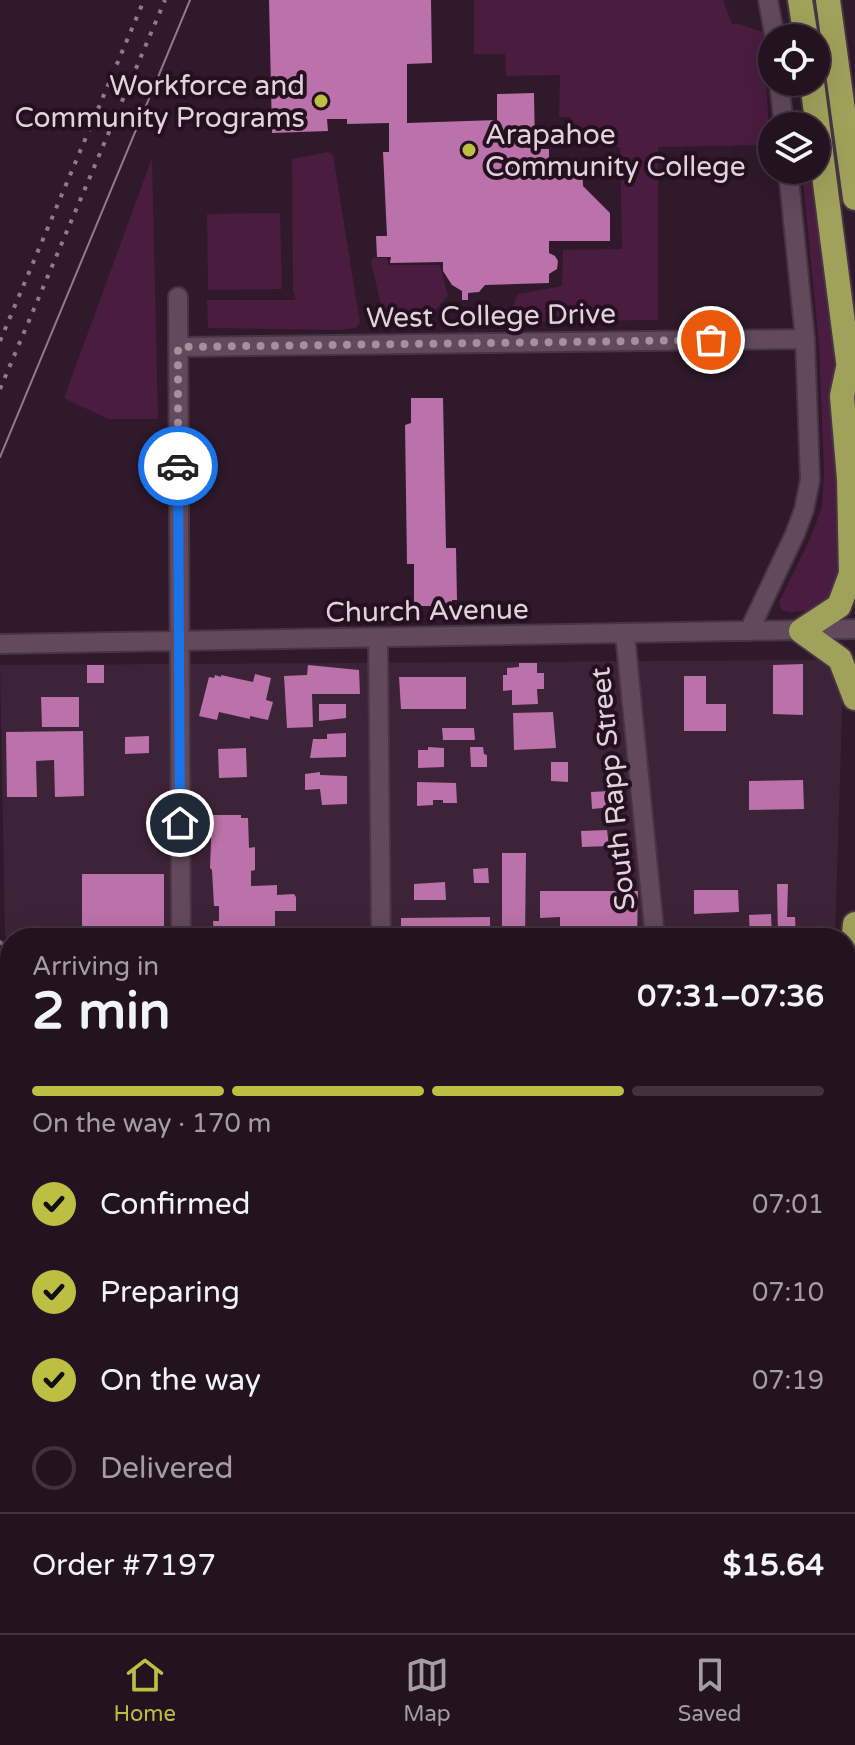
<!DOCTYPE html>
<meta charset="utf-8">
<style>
body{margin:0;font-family:"Varela Round",sans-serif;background:#2f202d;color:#f1f3f6;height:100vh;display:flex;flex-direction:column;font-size:30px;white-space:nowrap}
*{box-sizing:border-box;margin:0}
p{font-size:26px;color:#a39ea5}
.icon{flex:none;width:44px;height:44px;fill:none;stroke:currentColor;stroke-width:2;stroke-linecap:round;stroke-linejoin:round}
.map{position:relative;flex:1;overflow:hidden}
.side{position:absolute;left:0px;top:928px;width:856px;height:706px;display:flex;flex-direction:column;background:#231320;border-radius:32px 32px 0 0;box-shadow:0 8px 32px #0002,0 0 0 2px #40323e}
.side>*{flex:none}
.buttons{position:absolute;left:758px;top:24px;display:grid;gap:16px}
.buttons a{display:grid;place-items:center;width:72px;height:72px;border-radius:50%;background:#231320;box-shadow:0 8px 32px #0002,0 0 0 2px #40323e;font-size:40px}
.pin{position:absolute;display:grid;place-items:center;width:68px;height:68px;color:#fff;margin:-34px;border:4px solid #fff;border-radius:50%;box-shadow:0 2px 8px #0007}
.courier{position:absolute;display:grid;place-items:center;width:80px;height:80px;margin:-40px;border:6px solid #1a73e8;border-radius:50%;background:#fff;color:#222;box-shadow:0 2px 10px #0007}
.summary em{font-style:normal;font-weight:700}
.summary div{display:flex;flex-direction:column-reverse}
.summary{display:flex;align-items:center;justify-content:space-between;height:136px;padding:0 32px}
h1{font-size:52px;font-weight:700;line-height:60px}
.bar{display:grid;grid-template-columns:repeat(4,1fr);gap:12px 8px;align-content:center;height:96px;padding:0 32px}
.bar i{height:10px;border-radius:6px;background:#40323e}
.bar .selected{background:#bdbf43}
.bar p{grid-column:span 4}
.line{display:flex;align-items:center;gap:20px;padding:0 32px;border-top:2px solid #40323e}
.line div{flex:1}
ol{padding:0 32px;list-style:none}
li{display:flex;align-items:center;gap:24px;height:88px}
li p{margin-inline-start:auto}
li .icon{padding:8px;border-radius:50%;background:#bdbf43;color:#111;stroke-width:4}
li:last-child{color:#a39ea5}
li i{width:44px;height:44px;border:4px solid #40323e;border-radius:50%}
.tab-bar{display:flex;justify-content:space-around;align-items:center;height:112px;border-top:2px solid #40323e;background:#231320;font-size:22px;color:#a39ea5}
.tab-bar a{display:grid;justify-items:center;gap:4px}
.tab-bar .selected{color:#bdbf43}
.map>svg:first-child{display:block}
.built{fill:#3d2337}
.green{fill:#4a1c40}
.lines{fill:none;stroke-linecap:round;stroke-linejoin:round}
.stream{stroke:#95618a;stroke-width:4}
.building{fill:#bb71a9}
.minor-casing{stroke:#473543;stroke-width:22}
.major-casing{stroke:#473543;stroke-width:26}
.highway-casing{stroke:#473543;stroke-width:28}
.minor{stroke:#62495c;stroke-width:18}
.major{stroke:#877e5b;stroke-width:22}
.highway{stroke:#a0a25b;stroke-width:24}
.tram{stroke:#8e7c8a;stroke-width:2}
.rail{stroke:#8e7c8a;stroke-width:4;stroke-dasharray:4 8;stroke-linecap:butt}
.done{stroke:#a3919e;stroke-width:8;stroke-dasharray:0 14.4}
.route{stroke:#1a73e8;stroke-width:10}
.poi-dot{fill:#bdbf43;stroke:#251020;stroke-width:3}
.labels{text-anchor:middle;stroke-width:8;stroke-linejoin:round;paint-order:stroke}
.poi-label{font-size:28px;fill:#e1d2dd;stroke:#251020;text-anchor:end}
.street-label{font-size:28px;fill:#e1d2dd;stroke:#251020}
</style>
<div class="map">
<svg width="855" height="1633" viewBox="0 0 855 1633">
<rect width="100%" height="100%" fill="#2f192a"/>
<path class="built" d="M 820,660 L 829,663 L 843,681 L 835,938 L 10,939 L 5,936 L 0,665 Z
M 3,978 L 10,981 L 10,1188 L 3,1188 Z
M 6,1462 L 10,1462 L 10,1624 L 173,1624 L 173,1633 L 9,1633 Z
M 404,1624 L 722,1624 L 719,1633 L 404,1633 Z"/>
<path class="green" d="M 474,0 L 723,0 L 732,24 L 738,24 L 763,32 L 770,145 L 658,147 L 658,320 L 513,322 L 511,311 L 518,294 L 562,286 L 563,250 L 622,249 L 620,147 L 571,145 L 571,117 L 559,117 L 560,75 L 506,76 L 505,54 L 474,54 Z
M 328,152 L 333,155 L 360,323 L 356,328 L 339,330 L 208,328 L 207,300 L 296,300 L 293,290 L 292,159 Z
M 152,158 L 158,419 L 108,419 L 64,398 Z
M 802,170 L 816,170 L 827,244 L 846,583 L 818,611 L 790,612 L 781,610 L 779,602 L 810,539 L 822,507 L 824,472 L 819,345 Z
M 280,213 L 282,289 L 208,290 L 207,214 Z
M 373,258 L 387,258 L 388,265 L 440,265 L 448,296 L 430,316 L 425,318 L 384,318 L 371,262 Z"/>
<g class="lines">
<path class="stream" d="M 0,942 L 10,950"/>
</g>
<path class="building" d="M 269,0 L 431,0 L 432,63 L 407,64 L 407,123 L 497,120 L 497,94 L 534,93 L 535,149 L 549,149 L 549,163 L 582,163 L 583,186 L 610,213 L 610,241 L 549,241 L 549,253 L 555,256 L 558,261 L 557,269 L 549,274 L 549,283 L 485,285 L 479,292 L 468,293 L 468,300 L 462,300 L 462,291 L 452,285 L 443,271 L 443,262 L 390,263 L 391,257 L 377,257 L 376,236 L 387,236 L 383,152 L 389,152 L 389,123 L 347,124 L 347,119 L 327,119 L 328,131 L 272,133 Z
M 411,398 L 443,398 L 446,548 L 456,548 L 457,600 L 452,600 L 452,606 L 414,606 L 414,564 L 407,564 L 405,425 L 411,423 Z
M 519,663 L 537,663 L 537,673 L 544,673 L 544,689 L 537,689 L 538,704 L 512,705 L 512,690 L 503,691 L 503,675 L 507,675 L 507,668 L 519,667 Z
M 803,664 L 803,715 L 773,714 L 773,665 Z
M 87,665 L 104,665 L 104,683 L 87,683 Z
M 308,665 L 359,670 L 360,694 L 312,694 L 313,727 L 287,728 L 284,676 L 307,675 Z
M 255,674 L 271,678 L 266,700 L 273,702 L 268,720 L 250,716 L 250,719 L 219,712 L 217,720 L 199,716 L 209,677 L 214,678 L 215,675 L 221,677 L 221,675 L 253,682 Z
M 684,676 L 706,676 L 706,704 L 726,704 L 726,731 L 684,731 Z
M 399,677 L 466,677 L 466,709 L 401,709 Z
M 41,697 L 79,697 L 79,727 L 42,727 Z
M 319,704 L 346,704 L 346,718 L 319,721 Z
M 553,712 L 556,748 L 514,750 L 513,713 Z
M 442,728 L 474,728 L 475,740 L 443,740 Z
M 83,731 L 84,796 L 55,797 L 54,760 L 36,761 L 37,797 L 7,797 L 6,732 Z
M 346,733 L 346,757 L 310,758 L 313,739 L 327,739 L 327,734 Z
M 149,736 L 149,753 L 125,754 L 125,737 Z
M 428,747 L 444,748 L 444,767 L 418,768 L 418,750 L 428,750 Z
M 470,747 L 483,747 L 484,754 L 487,755 L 487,767 L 471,767 Z
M 246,748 L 247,777 L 219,778 L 218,749 Z
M 551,762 L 568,762 L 568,782 L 551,781 Z
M 320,772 L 320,775 L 347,776 L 347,804 L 322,805 L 320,789 L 305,790 L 305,774 Z
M 803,780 L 804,809 L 749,810 L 749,781 Z
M 417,782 L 456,783 L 457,803 L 443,803 L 443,800 L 433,800 L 433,805 L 417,806 Z
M 610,791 L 612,807 L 592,809 L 591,792 Z
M 212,815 L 241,815 L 241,818 L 248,818 L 249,848 L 255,847 L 255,870 L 251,871 L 251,886 L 277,885 L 277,895 L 294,894 L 296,897 L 296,911 L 275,911 L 275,938 L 214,938 L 213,921 L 219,921 L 219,906 L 214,906 L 212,870 L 210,868 Z
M 607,830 L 609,846 L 582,847 L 581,831 Z
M 502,853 L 526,853 L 525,938 L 502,938 Z
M 488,868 L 489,883 L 474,883 L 473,869 Z
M 82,874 L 164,874 L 164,938 L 82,938 Z
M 445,882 L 446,900 L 414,900 L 414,884 Z
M 777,884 L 788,884 L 787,917 L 795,917 L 796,938 L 778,938 Z
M 694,890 L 738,890 L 739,912 L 694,914 Z
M 540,891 L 638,891 L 637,938 L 560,938 L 560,917 L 540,918 Z
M 771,914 L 772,938 L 750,938 L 749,915 Z
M 490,917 L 490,938 L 401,938 L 401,918 Z
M 718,929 L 719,938 L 698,938 L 697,931 Z
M 4,996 L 10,996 L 10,1144 L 4,1150 Z
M 6,1332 L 10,1332 L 10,1414 L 7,1414 Z
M 217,1629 L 285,1629 L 285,1633 L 218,1633 Z
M 354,1629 L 354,1633 L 326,1633 L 326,1630 Z"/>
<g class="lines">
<defs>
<path id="minor" d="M 768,0 L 775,38
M 779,82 L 784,126
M 178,297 L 181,938
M 178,347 L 805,339
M 749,631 L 795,534 L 804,510 L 810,480 L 805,339 L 788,170
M 625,634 L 655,938
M 378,639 L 381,938
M 0,644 L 855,629
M 190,1624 L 190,1633
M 385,1624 L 385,1633"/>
<path id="major" d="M 0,1196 L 10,1197
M 0,1439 L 10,1439"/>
<path id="highway" d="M 800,0 L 806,38
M 828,0 L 855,198
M 812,82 L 850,377
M 849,363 L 842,396 L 849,479 L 851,574 L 839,606 L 801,631 L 840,659 L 855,698
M 846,1015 L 855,924
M 846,1301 L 855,1222
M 846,1372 L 855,1355
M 734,1633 L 736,1624
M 776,1633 L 779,1624"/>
</defs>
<use href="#minor" class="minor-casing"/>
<use href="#major" class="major-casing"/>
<use href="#highway" class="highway-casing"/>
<use href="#minor" class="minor"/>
<use href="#major" class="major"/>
<use href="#highway" class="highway"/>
<path class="tram" d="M 0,457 L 190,0"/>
<path class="rail" d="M 0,341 L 144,0
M 0,389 L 165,0"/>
</g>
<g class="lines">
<path class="done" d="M 178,466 L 178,347 L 711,340"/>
<path class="route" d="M 178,466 L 180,823"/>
</g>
<g class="poi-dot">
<circle cx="321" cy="101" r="8"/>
<circle cx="469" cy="150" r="8"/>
</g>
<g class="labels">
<g class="poi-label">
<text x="305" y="95">Workforce and<tspan x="305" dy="32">Community Programs</tspan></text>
<text x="485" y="144" text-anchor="start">Arapahoe<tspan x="485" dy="32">Community College</tspan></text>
</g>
<g class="street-label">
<text transform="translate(491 315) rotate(-1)" y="10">West College Drive</text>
<text transform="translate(427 610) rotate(-1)" y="10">Church Avenue</text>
<text transform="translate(612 789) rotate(-96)" y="10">South Rapp Street</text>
</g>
</g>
</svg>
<div class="buttons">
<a><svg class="icon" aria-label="locate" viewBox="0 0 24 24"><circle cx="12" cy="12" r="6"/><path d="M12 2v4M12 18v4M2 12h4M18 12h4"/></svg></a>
<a><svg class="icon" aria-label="layers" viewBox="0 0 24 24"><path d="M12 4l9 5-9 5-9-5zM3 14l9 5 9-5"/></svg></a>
</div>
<div class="pin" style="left:711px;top:340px;background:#ea580c"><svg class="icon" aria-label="bag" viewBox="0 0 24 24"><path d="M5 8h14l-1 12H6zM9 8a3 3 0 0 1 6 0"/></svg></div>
<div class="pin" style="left:180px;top:823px;background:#1f2937"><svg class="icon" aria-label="home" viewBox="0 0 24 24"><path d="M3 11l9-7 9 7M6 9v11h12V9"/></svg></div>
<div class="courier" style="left:178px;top:466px"><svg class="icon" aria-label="car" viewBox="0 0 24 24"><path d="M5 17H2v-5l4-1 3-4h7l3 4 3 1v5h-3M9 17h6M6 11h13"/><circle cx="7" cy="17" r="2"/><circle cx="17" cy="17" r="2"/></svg></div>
<section class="side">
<div class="summary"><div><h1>2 min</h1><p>Arriving in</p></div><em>07:31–07:36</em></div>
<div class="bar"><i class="selected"></i><i class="selected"></i><i class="selected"></i><i></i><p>On the way · 170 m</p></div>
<ol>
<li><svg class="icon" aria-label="check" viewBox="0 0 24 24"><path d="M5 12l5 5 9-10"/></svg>Confirmed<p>07:01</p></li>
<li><svg class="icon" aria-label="check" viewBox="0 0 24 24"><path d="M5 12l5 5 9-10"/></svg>Preparing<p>07:10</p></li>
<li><svg class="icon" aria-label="check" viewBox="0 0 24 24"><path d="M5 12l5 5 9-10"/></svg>On the way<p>07:19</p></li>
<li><i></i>Delivered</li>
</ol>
<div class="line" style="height:104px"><div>Order #7197</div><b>$15.64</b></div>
</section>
</div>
<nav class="tab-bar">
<a class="selected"><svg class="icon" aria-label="home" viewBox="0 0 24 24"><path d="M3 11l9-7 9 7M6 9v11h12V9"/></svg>Home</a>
<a><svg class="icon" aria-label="map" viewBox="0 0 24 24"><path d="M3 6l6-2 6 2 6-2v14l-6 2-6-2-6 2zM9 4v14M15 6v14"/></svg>Map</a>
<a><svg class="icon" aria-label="saved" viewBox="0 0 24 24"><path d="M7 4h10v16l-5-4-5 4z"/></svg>Saved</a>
</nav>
